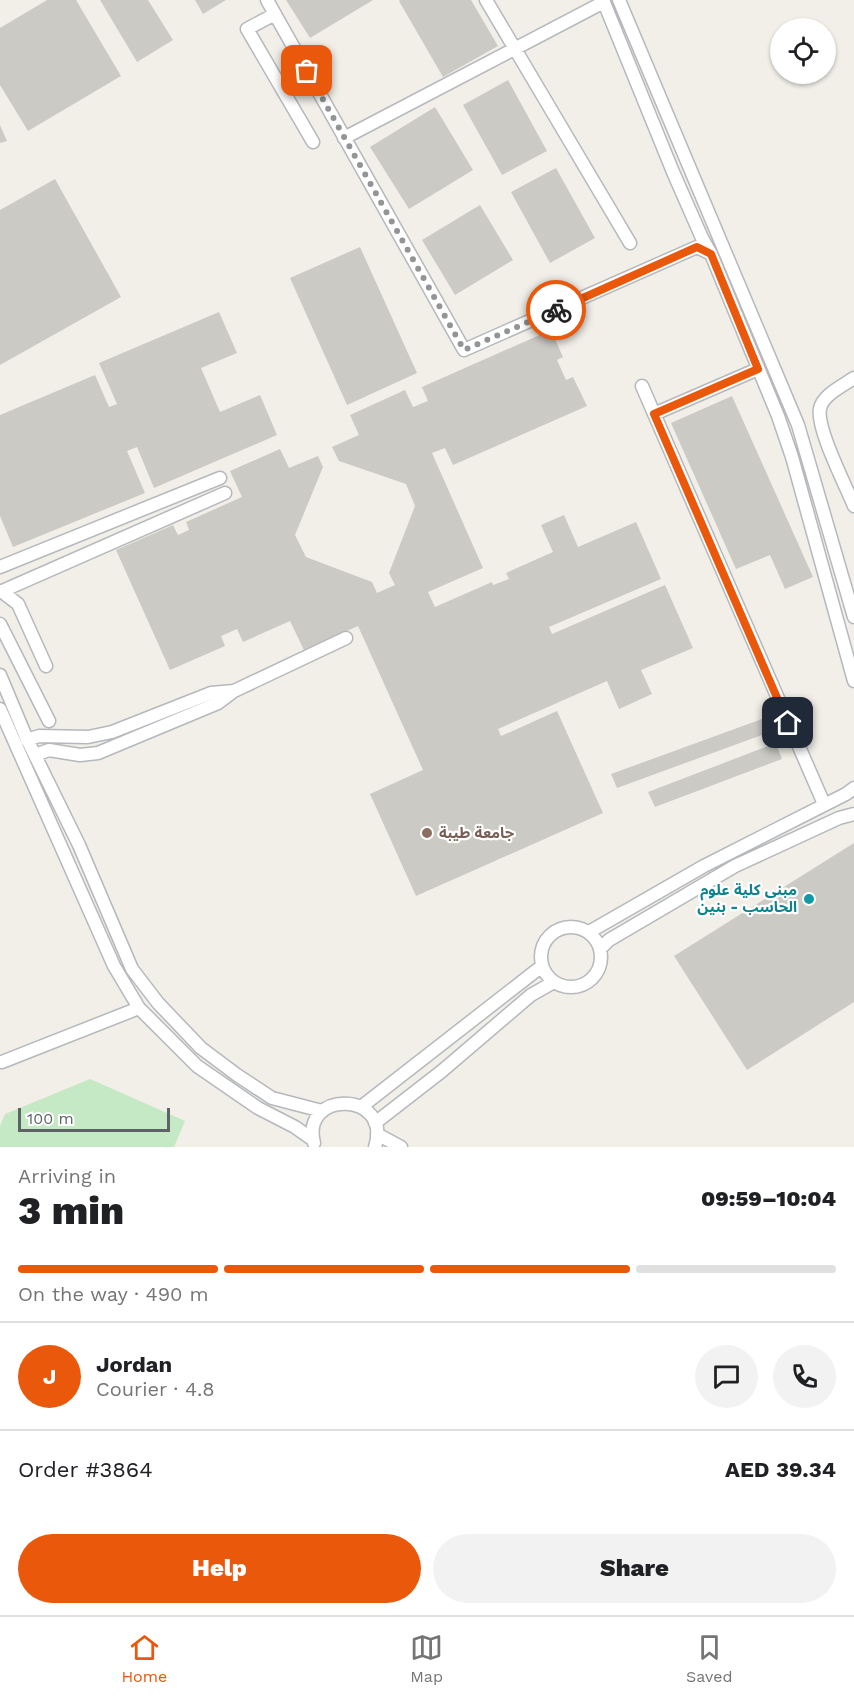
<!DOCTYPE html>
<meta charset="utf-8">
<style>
body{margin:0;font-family:"Work Sans","Noto Sans Arabic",sans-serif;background:#f2f2f2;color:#202124;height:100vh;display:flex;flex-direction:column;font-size:22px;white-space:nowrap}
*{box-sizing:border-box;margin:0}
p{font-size:20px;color:#757577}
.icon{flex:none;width:33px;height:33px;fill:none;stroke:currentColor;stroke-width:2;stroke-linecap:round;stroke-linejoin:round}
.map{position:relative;height:1147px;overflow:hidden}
.panel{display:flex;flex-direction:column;background:#fff;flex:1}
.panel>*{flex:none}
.controls{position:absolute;left:770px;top:18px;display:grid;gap:12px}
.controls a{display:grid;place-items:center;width:66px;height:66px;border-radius:50%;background:#fff;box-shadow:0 2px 4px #0004;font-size:30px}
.scale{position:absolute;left:18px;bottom:15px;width:152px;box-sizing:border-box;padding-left:6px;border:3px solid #5f6368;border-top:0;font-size:16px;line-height:21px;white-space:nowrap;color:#5f6368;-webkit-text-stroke:4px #fff;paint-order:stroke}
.pin{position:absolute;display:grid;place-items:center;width:51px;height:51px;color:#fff;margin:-26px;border-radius:12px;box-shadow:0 3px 9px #0006}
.courier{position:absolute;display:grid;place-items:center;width:60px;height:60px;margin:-30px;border:4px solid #ea580c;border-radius:50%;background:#fff;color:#222;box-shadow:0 2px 8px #0007}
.overview em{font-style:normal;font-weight:800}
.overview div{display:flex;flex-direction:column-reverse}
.overview{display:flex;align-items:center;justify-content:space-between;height:102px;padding:0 18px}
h1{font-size:39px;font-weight:800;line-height:45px}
.bar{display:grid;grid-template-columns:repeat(4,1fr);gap:9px 6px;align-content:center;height:72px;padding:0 18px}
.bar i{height:8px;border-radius:4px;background:#e0e0e0}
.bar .active{background:#ea580c}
.bar p{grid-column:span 4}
.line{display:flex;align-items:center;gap:15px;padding:0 18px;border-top:2px solid #e0e0e0}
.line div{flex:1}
.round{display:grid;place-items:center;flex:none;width:63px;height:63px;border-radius:32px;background:#f2f2f2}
.action{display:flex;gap:12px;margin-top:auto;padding:12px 18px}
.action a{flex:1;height:69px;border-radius:36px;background:#ea580c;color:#fff;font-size:24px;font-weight:800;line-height:69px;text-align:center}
.action a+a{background:#f2f2f2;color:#202124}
.menu{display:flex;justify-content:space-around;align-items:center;height:84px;border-top:2px solid #e0e0e0;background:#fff;font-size:16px;color:#757577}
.menu a{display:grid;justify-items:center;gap:3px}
.menu .active{color:#ea580c}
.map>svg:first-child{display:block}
.green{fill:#c5e8c5}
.building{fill:#cccac5}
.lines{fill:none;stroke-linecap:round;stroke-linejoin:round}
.minor-casing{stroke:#b5b8bc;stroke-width:15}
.minor{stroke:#fff;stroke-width:12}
.done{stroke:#929495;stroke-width:6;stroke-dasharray:0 10.8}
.route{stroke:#ea580c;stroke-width:8}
.education-dot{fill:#8d6e63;stroke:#fff;stroke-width:2}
.culture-dot{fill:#0f9aa8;stroke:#fff;stroke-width:2}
.labels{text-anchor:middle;stroke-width:4.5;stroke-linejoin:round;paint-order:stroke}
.education-label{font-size:15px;font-weight:bold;fill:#785e54;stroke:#fff;text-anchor:start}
.culture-label{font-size:15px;font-weight:bold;fill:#0d838f;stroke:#fff;text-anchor:end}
</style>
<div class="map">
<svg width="854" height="1147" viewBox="0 0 854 1147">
<rect width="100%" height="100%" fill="#f1efe8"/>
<path class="green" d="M 90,1079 L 185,1121 L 174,1147 L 0,1147 L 0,1126 L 5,1114 Z"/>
<path class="building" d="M 47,0 L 76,0 L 121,76 L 28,131 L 0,85 L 0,28 Z
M 100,0 L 148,0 L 173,40 L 137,62 Z
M 195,0 L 226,0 L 203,14 Z
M 286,0 L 373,0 L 310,38 Z
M 400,0 L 471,0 L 498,46 L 443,77 L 399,1 Z
M 508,80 L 547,151 L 502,175 L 463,105 Z
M 435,107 L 473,170 L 409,209 L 370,147 Z
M 0,125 L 7,141 L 0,143 Z
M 556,168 L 595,238 L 550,263 L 511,192 Z
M 55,179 L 121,297 L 0,365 L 0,210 Z
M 480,205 L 513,260 L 455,295 L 422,240 Z
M 360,247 L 417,373 L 347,405 L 290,278 Z
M 219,312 L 237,353 L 201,368 L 220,412 L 260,395 L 277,435 L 154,488 L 137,447 L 127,451 L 145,493 L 13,547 L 0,516 L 0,415 L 95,375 L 109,407 L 117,404 L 99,363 Z
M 551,330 L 563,357 L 557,360 L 566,380 L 573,377 L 587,406 L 453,465 L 445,448 L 432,453 L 483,568 L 428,592 L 435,607 L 492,582 L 493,585 L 509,579 L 506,573 L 553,552 L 541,525 L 564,515 L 578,547 L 636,522 L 661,579 L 549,627 L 552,634 L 665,585 L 693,648 L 641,670 L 652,694 L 619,709 L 607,681 L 498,729 L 501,736 L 557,711 L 603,813 L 416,896 L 370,794 L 423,770 L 358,626 L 304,650 L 290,621 L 243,642 L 237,629 L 221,636 L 225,646 L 170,670 L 116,550 L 173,525 L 178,535 L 189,530 L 186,522 L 242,497 L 230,471 L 280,449 L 289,468 L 318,456 L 323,467 L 295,535 L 306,557 L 372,582 L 377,593 L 395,585 L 389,573 L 415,506 L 406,484 L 339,461 L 332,447 L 359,435 L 350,415 L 405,390 L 413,407 L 428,401 L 422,387 Z
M 732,396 L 813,577 L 785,589 L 770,555 L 736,569 L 671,423 Z
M 765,718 L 770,732 L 617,788 L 611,774 Z
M 776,743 L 782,759 L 655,807 L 648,792 Z
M 854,843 L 854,1002 L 747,1070 L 674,956 Z"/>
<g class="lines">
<defs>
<path id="minor" d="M 267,0 L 464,350 L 697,247 L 711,254
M 486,0 L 630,243
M 603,0 L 673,172 L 702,238 L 711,254 L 778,416 L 792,457 L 854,681
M 619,0 L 798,425 L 854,617
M 275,14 L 247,29 L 313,142
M 344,138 L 604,2
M 854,378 C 844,385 822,395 820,409 C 816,428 846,486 854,506
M 642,386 L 824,804
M 654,414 L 758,369
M 0,567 L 220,478
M 1,591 L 18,604 L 46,666
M 0,592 L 225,493
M 0,624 L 49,721
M 0,675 L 26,737 L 79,845 L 132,969 L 158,1003 L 201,1048 L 237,1075 L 272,1098 L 322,1111
M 234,691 L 346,638
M 0,709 L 114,966 L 139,1008 L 197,1066 L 258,1108 L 295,1127 L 312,1139
M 27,740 L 39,736 L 88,737 L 112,732 L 211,693 L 234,691 L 218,703 L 98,753 L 80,755 L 49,750 L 35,755
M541 957a30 30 0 1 1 60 0a30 30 0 1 1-60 0Z
M 589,932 L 704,866 L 846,794 L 854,788
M 600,949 L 609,940 L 735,866 L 839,818 L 854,814
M 2,1062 L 139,1008
M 361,1107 L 542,966
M 375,1123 L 442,1071 L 531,995 L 554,982
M 377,1134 L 401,1147
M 314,1143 C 300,1089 393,1091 375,1147"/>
</defs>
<use href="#minor" class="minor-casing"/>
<use href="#minor" class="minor"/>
</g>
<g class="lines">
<path class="done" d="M 307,71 L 464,350 L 556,310"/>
<path class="route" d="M 556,310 L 697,247 L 711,254 L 758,369 L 654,414 L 788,723"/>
</g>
<circle class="education-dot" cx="427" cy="833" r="6"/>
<circle class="culture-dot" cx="809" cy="899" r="6"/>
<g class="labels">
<g class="education-label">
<text x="439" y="838">جامعة طيبة</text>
</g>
<g class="culture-label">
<text x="797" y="895">مبنى كلية علوم<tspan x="797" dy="17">الحاسب - بنين</tspan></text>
</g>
</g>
</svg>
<div class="controls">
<a><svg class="icon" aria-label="locate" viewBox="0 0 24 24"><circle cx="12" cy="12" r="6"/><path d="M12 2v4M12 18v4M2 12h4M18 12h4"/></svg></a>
</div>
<div class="scale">100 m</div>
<div class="pin" style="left:307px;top:71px;background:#ea580c"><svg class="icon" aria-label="bag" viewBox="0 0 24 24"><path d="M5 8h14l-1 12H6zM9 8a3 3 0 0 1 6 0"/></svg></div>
<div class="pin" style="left:788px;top:723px;background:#1f2937"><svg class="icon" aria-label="home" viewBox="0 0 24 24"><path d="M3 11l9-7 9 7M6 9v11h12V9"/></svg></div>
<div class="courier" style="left:556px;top:310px"><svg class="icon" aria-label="bike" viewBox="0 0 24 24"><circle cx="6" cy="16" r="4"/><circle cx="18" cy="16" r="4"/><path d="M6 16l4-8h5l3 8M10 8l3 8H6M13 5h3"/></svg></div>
</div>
<section class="panel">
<div class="overview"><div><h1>3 min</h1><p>Arriving in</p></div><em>09:59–10:04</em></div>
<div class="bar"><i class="active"></i><i class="active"></i><i class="active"></i><i></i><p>On the way · 490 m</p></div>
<div class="line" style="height:108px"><b class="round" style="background:#ea580c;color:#fff">J</b><div><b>Jordan</b><p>Courier · 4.8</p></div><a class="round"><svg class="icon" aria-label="chat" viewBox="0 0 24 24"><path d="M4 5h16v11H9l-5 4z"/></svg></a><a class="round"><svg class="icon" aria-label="phone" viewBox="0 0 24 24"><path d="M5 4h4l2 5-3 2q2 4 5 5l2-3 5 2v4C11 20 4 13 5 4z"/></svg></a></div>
<div class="line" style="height:78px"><div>Order #3864</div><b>AED 39.34</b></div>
<div class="action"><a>Help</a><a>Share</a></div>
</section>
<nav class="menu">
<a class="active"><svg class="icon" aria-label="home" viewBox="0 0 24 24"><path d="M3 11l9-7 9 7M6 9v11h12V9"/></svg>Home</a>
<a><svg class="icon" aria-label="map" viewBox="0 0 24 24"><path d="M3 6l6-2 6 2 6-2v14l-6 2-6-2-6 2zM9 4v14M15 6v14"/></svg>Map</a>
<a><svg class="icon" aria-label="saved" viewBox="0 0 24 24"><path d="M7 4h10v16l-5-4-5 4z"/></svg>Saved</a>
</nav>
